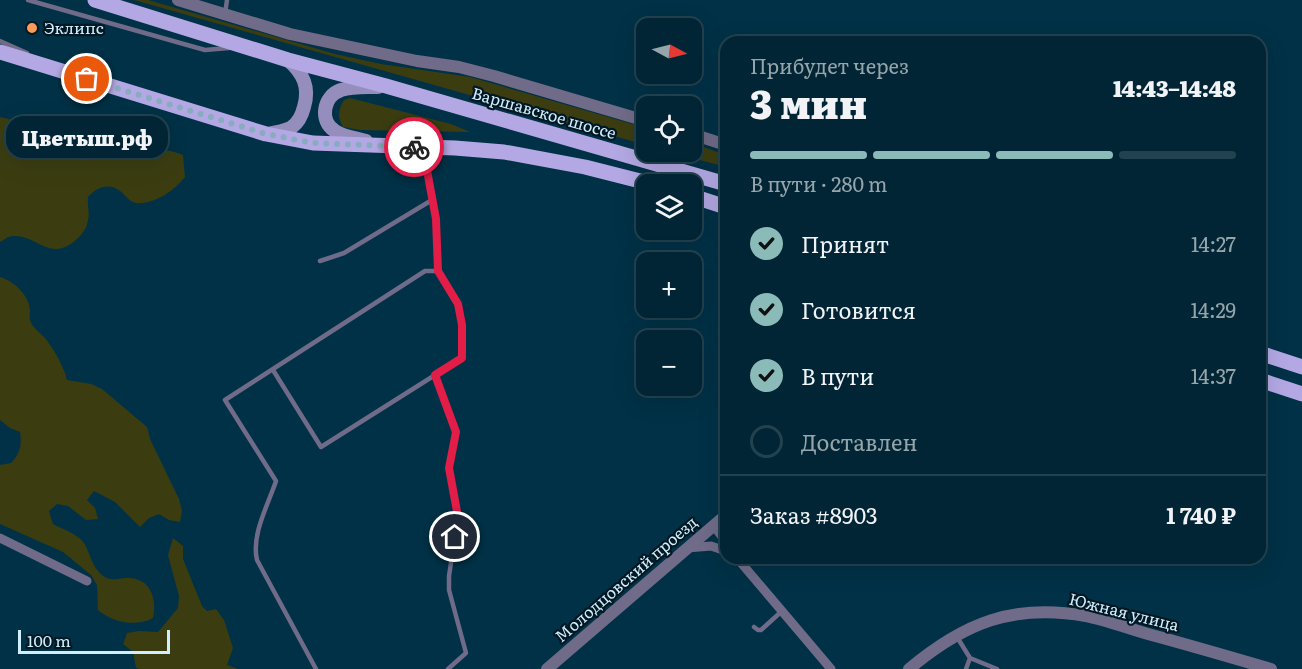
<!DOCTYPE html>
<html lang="ru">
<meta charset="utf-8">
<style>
body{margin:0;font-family:Literata,serif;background:#0b2d3c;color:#f1f3f6;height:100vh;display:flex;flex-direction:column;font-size:22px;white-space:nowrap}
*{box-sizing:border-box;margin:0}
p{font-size:20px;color:#96a5ac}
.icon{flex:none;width:33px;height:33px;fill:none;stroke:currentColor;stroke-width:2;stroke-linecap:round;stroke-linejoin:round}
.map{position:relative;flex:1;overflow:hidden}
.panel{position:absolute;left:720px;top:36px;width:546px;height:528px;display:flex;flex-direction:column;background:#012534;border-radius:18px;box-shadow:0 6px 24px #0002,0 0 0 2px #23424f}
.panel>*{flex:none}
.needle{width:39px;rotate:97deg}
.buttons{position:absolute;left:636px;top:18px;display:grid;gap:12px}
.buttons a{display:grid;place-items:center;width:66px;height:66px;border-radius:12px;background:#012534;box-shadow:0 6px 24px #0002,0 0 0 2px #23424f;font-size:30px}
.scale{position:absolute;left:18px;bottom:15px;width:152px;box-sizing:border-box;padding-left:6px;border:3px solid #d1eefe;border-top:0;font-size:16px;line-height:21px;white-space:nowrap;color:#d1eefe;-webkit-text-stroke:4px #021823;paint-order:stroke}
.pin{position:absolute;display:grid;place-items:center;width:51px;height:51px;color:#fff;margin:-26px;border:3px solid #fff;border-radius:50%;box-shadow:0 2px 6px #0007}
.courier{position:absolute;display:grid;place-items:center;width:60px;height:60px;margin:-30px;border:4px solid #e11d48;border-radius:50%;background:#fff;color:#222;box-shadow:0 2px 8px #0007}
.bubble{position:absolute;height:42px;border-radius:18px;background:#012534;box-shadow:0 6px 24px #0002,0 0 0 2px #23424f;font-size:20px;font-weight:800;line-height:42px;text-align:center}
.overview em{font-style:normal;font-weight:800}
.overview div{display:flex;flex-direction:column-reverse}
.overview{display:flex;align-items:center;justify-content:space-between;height:102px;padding:0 30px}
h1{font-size:39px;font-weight:800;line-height:45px}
.bar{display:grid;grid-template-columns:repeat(4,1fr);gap:9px 6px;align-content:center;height:72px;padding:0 30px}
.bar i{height:8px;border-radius:4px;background:#23424f}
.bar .on{background:#8bbbb9}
.bar p{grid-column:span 4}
.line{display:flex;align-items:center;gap:15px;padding:0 30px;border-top:2px solid #23424f}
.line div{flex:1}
ol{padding:0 30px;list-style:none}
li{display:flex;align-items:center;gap:18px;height:66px}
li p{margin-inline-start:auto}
li .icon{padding:6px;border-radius:50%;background:#8bbbb9;color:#111;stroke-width:4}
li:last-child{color:#96a5ac}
li i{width:33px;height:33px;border:3px solid #23424f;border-radius:50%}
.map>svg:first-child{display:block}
.green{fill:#3b3d11}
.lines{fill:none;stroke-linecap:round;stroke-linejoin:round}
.service{stroke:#706b88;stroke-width:4.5}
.minor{stroke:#706b88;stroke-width:9}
.tertiary{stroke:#706b88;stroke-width:12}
.secondary{stroke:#958dbb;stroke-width:14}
.primary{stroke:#b3a8e3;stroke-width:15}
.done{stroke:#88acbe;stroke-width:6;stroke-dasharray:0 10.8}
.route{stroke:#e11d48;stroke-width:8}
.poi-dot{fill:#fe9b59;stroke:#021823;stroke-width:2}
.labels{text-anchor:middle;stroke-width:4.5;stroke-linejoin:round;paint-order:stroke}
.poi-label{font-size:16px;fill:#d1eefe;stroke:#021823;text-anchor:start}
.street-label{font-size:16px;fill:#d1eefe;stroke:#021823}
</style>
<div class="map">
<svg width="1302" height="669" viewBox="0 0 1302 669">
<rect width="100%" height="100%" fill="#013146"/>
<path class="green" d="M 134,0 L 148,0 L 335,54 L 381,64 L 470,77 L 646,128 L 646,145 Z
M 350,98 L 451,124 L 470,132 L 361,130 L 343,127 C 337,116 338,110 344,100 Z
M 0,117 L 21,122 C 32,141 57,165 80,159 C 91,156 101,151 112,153 C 120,154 126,161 134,160 C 139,159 143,156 147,154 C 160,148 170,150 183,155 L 185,177 C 175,190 154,205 136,203 C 127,201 125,193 117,189 C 106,183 95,189 88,197 C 87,204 90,213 88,220 C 87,227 84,232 79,237 C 51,265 39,235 13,236 C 8,236 4,240 0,242 Z
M 692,143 L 726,155 L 726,167 L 670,152 L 692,152 Z
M 0,277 C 14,281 29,295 30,310 C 30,314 29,317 30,320 C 32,327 40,333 45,338 C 54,349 64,367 67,380 L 91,384 L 102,389 L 147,427 L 150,439 L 179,499 L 182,511 L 180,522 L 169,520 L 159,514 L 149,518 L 140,527 L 115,502 L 94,491 L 87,500 L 95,508 L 98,519 L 86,520 L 68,506 L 57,504 L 49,511 L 53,524 C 62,529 78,534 84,543 C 90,553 92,567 102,575 C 111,583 119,577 129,578 C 151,579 157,599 153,618 C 136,627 114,623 98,610 L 97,585 L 91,575 L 63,552 L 0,524 L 0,465 L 11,463 C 20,453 22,446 20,432 L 10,428 L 0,420 Z
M 173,538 L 183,546 L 183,559 L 202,606 L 207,611 L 216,609 L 224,620 L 233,648 L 227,665 L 238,669 L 140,669 L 136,668 L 133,652 L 123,644 L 127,633 L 139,631 L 158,632 L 178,608 L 179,596 L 168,555 Z"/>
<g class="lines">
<path class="service" d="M 28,0 L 205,50 L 229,48
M 225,14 L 227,0
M 0,41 L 27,53
M 320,261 L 344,253 L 432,200
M 273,370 L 321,447 L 462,358 L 462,325 L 458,304 L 439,271 L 436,219 L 426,165 L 427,150
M 435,375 L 456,432 L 449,468 L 458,517 L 449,576 L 449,590 L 466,653 L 448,669
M 754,627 L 758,630 L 761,630 L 782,611
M 957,637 L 970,658 L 997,669
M 316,669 L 257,560 C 251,535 268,505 276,481 L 225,400 L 425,271 L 439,271
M 966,669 L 970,658"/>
<path class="minor" d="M 714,526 L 726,542
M 0,538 L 87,581
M 687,548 L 711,546 L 726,551
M 737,558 L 831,669"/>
<path class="tertiary" d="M 178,0 L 290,34 L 417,61 L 459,67 L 494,76 L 646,121
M 692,134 L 726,145
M 547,669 L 726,515
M 909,669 C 964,623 1013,603 1086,616 C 1107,620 1127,628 1148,634 C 1189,645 1230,657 1271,669"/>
<path class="secondary" d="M 268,134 C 275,132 286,131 292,127 C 299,122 302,115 304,107 C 310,87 303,73 288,60
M 366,141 C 356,138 344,137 335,131 C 319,121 323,96 341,90 C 352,86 366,87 378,87"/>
<path class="primary" d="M 95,0 L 288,60 L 386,86 L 726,184
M 0,52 L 266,134 L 313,143 L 455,148 L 504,152 L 585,167 L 652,184
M 692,196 L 726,207
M 1260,353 L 1302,367
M 1260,380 L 1302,394"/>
</g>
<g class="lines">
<path class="done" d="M 87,79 L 266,134 L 313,143 L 414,147"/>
<path class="route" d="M 414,147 L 428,147 L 426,165 L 436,219 L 438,271 L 458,304 L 462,325 L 462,358 L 435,375 L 456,432 L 449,468 L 458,517 L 455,537"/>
</g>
<circle class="poi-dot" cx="32" cy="28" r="6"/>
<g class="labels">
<g class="poi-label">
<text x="44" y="34">Эклипс</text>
</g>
<g class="street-label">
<text transform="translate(544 113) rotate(16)" y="6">Варшавское шоссе</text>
<text transform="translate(626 579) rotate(-41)" y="6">Молодцовский проезд</text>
<text transform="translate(1124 612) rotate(14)" y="6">Южная улица</text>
</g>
</g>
</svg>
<div class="buttons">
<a><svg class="needle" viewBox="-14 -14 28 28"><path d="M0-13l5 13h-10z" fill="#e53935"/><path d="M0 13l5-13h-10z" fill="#96a5ac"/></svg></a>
<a><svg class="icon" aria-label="locate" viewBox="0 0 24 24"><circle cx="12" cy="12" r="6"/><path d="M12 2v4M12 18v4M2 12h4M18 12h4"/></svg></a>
<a><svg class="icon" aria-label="layers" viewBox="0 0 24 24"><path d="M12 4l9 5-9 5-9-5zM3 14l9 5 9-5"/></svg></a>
<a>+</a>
<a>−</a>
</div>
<div class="scale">100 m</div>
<div class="pin" style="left:87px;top:79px;background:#ea580c"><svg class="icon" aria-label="bag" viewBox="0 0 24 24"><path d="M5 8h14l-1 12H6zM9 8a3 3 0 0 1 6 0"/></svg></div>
<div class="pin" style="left:455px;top:537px;background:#1f2937"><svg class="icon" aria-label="home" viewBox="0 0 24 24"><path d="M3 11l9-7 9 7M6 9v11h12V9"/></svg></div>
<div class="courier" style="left:414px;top:147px"><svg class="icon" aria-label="bike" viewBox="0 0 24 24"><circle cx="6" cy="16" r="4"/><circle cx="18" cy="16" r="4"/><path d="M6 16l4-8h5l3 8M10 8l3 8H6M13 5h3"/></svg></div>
<div class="bubble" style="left:6px;top:116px;width:162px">Цветыш.рф</div>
<section class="panel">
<div class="overview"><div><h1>3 мин</h1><p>Прибудет через</p></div><em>14:43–14:48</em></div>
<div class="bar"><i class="on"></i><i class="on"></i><i class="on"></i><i></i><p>В пути · 280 m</p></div>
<ol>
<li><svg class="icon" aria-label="check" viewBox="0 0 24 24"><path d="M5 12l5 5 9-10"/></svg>Принят<p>14:27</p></li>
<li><svg class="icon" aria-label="check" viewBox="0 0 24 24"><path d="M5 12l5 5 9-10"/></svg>Готовится<p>14:29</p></li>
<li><svg class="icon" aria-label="check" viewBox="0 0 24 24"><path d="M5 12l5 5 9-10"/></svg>В пути<p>14:37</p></li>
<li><i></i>Доставлен</li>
</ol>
<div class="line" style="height:78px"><div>Заказ #8903</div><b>1 740 ₽</b></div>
</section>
</div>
